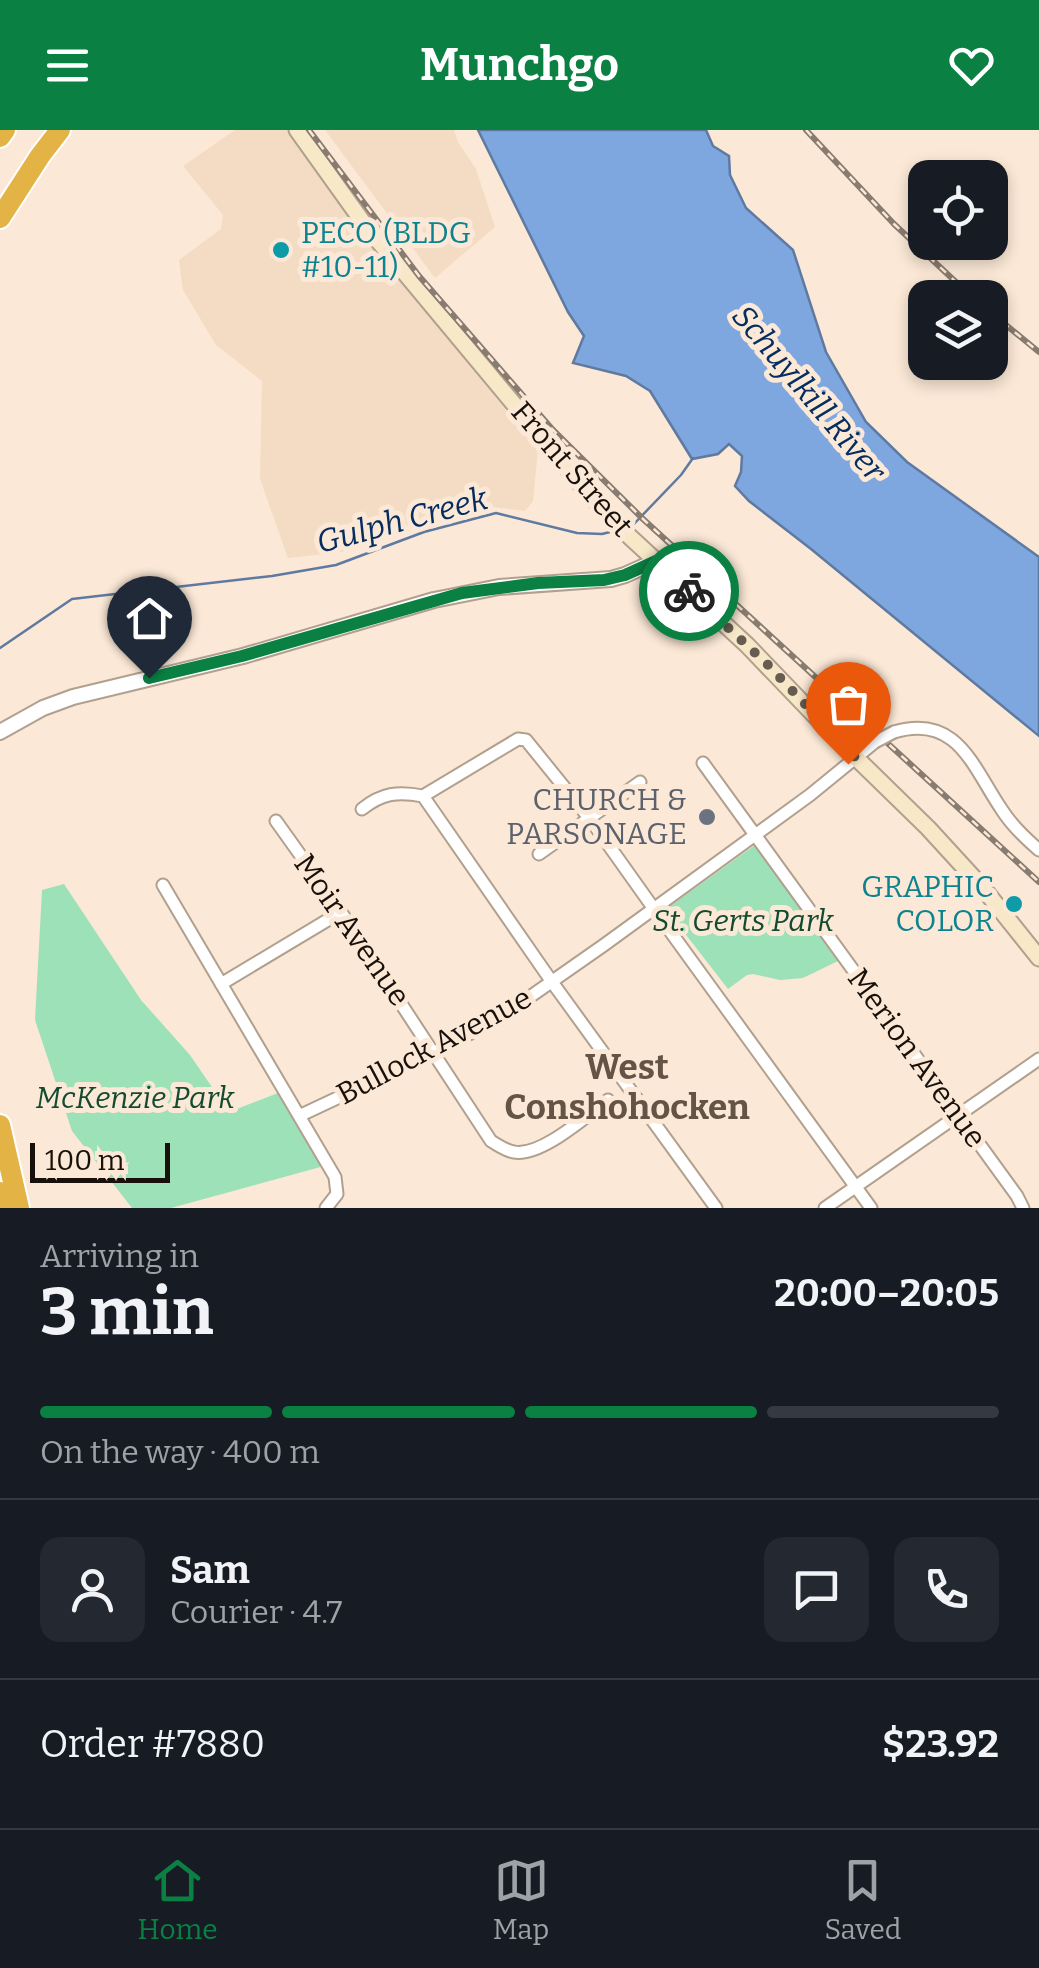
<!DOCTYPE html>
<meta charset="utf-8">
<style>
body{margin:0;font-family:Bitter,serif;background:#242831;color:#f1f3f6;height:100vh;display:flex;flex-direction:column;font-size:38px;white-space:nowrap}
*{box-sizing:border-box;margin:0}
p{font-size:32px;color:#9ea1a6}
.icon{flex:none;width:55px;height:55px;fill:none;stroke:currentColor;stroke-width:2;stroke-linecap:round;stroke-linejoin:round}
.map{position:relative;height:1078px;overflow:hidden}
.details{display:flex;flex-direction:column;background:#171b24;flex:1}
.details>*{flex:none}
.fabs{position:absolute;left:908px;top:30px;display:grid;gap:20px}
.fabs a{display:grid;place-items:center;width:100px;height:100px;border-radius:20px;background:#171b24;box-shadow:0 5px 15px #0003;font-size:50px}
.scale{position:absolute;left:30px;bottom:25px;width:140px;box-sizing:border-box;padding-left:10px;border:5px solid #18110b;border-top:0;font-size:28px;line-height:35px;white-space:nowrap;color:#18110b;-webkit-text-stroke:8px #fbe8d6;paint-order:stroke}
.pin{position:absolute;display:grid;place-items:center;width:85px;height:85px;color:#fff;margin:-102px -42px;border-radius:50% 50% 50% 0;rotate:-45deg;box-shadow:0 0 10px #0007}
.pin .icon{rotate:45deg}
.courier{position:absolute;display:grid;place-items:center;width:100px;height:100px;margin:-50px;border:8px solid #0b8043;border-radius:50%;background:#fff;color:#222;box-shadow:0 2px 12px #0007}
.headline em{font-style:normal;font-weight:700}
.headline div{display:flex;flex-direction:column-reverse}
.headline{display:flex;align-items:center;justify-content:space-between;height:170px;padding:0 40px}
h1{font-size:65px;font-weight:700;line-height:75px}
.bar{display:grid;grid-template-columns:repeat(4,1fr);gap:15px 10px;align-content:center;height:120px;padding:0 40px}
.bar i{height:12px;border-radius:8px;background:#363941}
.bar .on{background:#0b8043}
.bar p{grid-column:span 4}
.line{display:flex;align-items:center;gap:25px;padding:0 40px;border-top:2px solid #363941}
.line div{flex:1}
.round{display:grid;place-items:center;flex:none;width:105px;height:105px;border-radius:20px;background:#242831}
header{display:flex;justify-content:space-between;align-items:center;height:130px;padding:0 40px;background:#0b8043;color:#fff;font-size:45px;font-weight:700}
.dock{display:flex;justify-content:space-around;align-items:center;height:140px;border-top:2px solid #363941;background:#171b24;font-size:28px;color:#9ea1a6}
.dock a{display:grid;justify-items:center;gap:5px}
.dock .on{color:#0b8043}
.map>svg:first-child{display:block}
.built{fill:#f4dcc4}
.green{fill:#9de1b9}
.water{fill:#7ea7e0;stroke:#5f7aa0;stroke-width:2.5}
.lines{fill:none;stroke-linecap:round;stroke-linejoin:round}
.stream{stroke:#5f7aa0;stroke-width:2.5}
.minor-casing{stroke:#b1a08e;stroke-width:15}
.tertiary-casing{stroke:#b1a08e;stroke-width:18}
.secondary-casing{stroke:#b1a08e;stroke-width:19}
.motorway-casing{stroke:#fff;stroke-width:24}
.minor{stroke:#fff;stroke-width:11}
.tertiary{stroke:#fff;stroke-width:14}
.secondary{stroke:#f7e8c8;stroke-width:15}
.motorway{stroke:#e3b346;stroke-width:20}
.rail-casing{stroke:#887b6f;stroke-width:6}
.rail{stroke:#fbe8d6;stroke-width:2.5;stroke-dasharray:8;stroke-linecap:butt}
.minor-bridge-casing{stroke:#b1a08e;stroke-width:15;stroke-linecap:butt}
.minor-bridge{stroke:#fff;stroke-width:11}
.done{stroke:#675c52;stroke-width:10;stroke-dasharray:0 18}
.route{stroke:#0b8043;stroke-width:12}
.culture-dot{fill:#0f9aa8;stroke:#fbe8d6;stroke-width:4}
.worship-dot{fill:#6b7280;stroke:#fbe8d6;stroke-width:4}
.labels{text-anchor:middle;stroke-width:10;stroke-linejoin:round;paint-order:stroke}
.culture-label{font-size:30px;fill:#0d838f;stroke:#fbe8d6;text-anchor:start}
.street-label{font-size:30px;fill:#18110b;stroke:#fbe8d6}
.worship-label{font-size:30px;fill:#5b616d;stroke:#fbe8d6;text-anchor:end}
.park-label{font-size:30px;font-style:italic;fill:#134b30;stroke:#fbe8d6}
.water-label{font-size:32px;font-style:italic;fill:#052d60;stroke:#fbe8d6}
.quarter-label{font-size:35px;font-weight:bold;fill:#645445;stroke:#fbe8d6}
</style>
<header><svg class="icon" aria-label="menu" viewBox="0 0 24 24"><path d="M4 6h16M4 12h16M4 18h16"/></svg>Munchgo<svg class="icon" aria-label="heart" viewBox="0 0 24 24"><path d="M12 20l-8-8c-3-5 5-10 8-4 3-6 11-1 8 4z"/></svg></header>
<div class="map">
<svg width="1039" height="1078" viewBox="0 0 1039 1078">
<rect width="100%" height="100%" fill="#fbe8d6"/>
<path class="built" d="M 235,0 L 291,0 L 386,133 L 538,320 L 533,371 L 525,381 L 484,376 L 470,378 L 404,396 L 342,422 L 288,428 L 260,349 L 262,251 L 216,215 L 183,160 L 179,130 L 221,99 L 223,85 L 183,36 Z
M 325,0 L 454,0 L 458,12 L 476,39 L 495,97 L 435,148 Z"/>
<path class="green" d="M 755,715 L 838,831 L 803,848 L 780,850 L 753,844 L 747,845 L 728,859 L 666,779 Z
M 64,754 L 141,870 L 190,925 L 229,982 L 278,963 L 324,1036 L 171,1078 L 132,1078 L 72,1001 L 35,890 L 42,760 Z"/>
<path class="water" d="M 478,0 L 706,0 L 713,16 L 729,26 L 730,45 L 746,78 L 793,120 L 826,222 L 866,292 L 907,332 L 1039,427 L 1039,606 L 811,419 L 749,371 L 735,356 L 741,342 L 742,326 L 729,314 L 718,324 L 692,329 L 650,261 L 626,246 L 573,233 L 584,206 L 568,182 Z"/>
<g class="lines">
<path class="stream" d="M 632,396 L 681,345 L 693,328
M 0,518 L 72,469 L 272,446 L 336,435 L 424,402 L 496,383 L 577,403 L 602,404 L 614,401"/>
<defs>
<path id="minor" d="M 894,602 C 958,583 973,638 1002,680 C 1012,696 1025,708 1039,720
M 703,633 L 1017,1066 L 1023,1078
M 423,666 L 552,852 L 716,1078
M 362,679 C 382,663 398,661 423,666 L 518,609 L 526,610 L 590,689 L 654,779 L 871,1078
M 276,691 L 341,782 L 491,1011 C 498,1015 506,1021 514,1022 C 541,1027 586,986 608,970
M 539,724 L 640,652
M 163,755 L 335,1047 L 337,1064 L 326,1078
M 221,854 L 341,782
M 299,986 L 435,922 L 501,887 L 604,815 L 810,665 L 875,612
M 825,1078 L 1039,929"/>
<path id="tertiary" d="M 0,602 L 43,578 L 73,567 L 243,526 L 434,470 L 499,457 L 611,449 L 625,445 L 656,431"/>
<path id="secondary" d="M 297,0 L 365,95 L 592,368 L 629,406 L 747,515 L 847,619 L 928,698 L 983,758 L 1039,828"/>
<path id="motorway" d="M 0,7 L 5,0
M 0,88 L 40,26 L 60,0
M 0,995 L 19,1078
M 0,1062 L 3,1078"/>
</defs>
<use href="#minor" class="minor-casing"/>
<use href="#tertiary" class="tertiary-casing"/>
<use href="#secondary" class="secondary-casing"/>
<use href="#motorway" class="motorway-casing"/>
<use href="#minor" class="minor"/>
<use href="#tertiary" class="tertiary"/>
<use href="#secondary" class="secondary"/>
<use href="#motorway" class="motorway"/>
<defs>
<path id="rail" d="M 309,0 L 419,146 L 553,300 L 643,389 L 1039,752
M 806,0 L 894,94 L 973,168
M 990,182 L 1039,222"/>
</defs>
<use href="#rail" class="rail-casing"/>
<use href="#rail" class="rail"/>
<defs>
<path id="minor-bridge" d="M 875,612 L 894,602"/>
</defs>
<use href="#minor-bridge" class="minor-bridge-casing"/>
<use href="#minor-bridge" class="minor-bridge"/>
</g>
<g class="lines">
<path class="done" d="M 689,461 L 768,535 L 856,628 L 848,634"/>
<path class="route" d="M 149,548 L 242,526 L 462,463 L 538,453 L 604,450 L 625,445 L 656,431 L 689,461"/>
</g>
<g class="culture-dot">
<circle cx="281" cy="120" r="10"/>
<circle cx="1014" cy="774" r="10"/>
</g>
<circle class="worship-dot" cx="707" cy="687" r="10"/>
<g class="labels">
<g class="culture-label">
<text x="301" y="113">PECO (BLDG<tspan x="301" dy="34">#10-11)</tspan></text>
<text x="994" y="767" text-anchor="end">GRAPHIC<tspan x="994" dy="34">COLOR</tspan></text>
</g>
<g class="street-label">
<text transform="translate(572 339) rotate(49)" y="10">Front Street</text>
<text transform="translate(352 800) rotate(55)" y="10">Moir Avenue</text>
<text transform="translate(434 916) rotate(-28)" y="10">Bullock Avenue</text>
<text transform="translate(917 928) rotate(54)" y="10">Merion Avenue</text>
</g>
<g class="worship-label">
<text x="687" y="680">CHURCH &amp;<tspan x="687" dy="34">PARSONAGE</tspan></text>
</g>
<g class="park-label">
<text x="743" y="801">St. Gerts Park</text>
<text x="135" y="978">McKenzie Park</text>
</g>
<g class="water-label">
<text transform="translate(809 263) rotate(50)" y="11">Schuylkill River</text>
<text transform="translate(402 390) rotate(-15)" y="11">Gulph Creek</text>
</g>
<g class="quarter-label">
<text x="627" y="949">West<tspan x="627" dy="40">Conshohocken</tspan></text>
</g>
</g>
</svg>
<div class="fabs">
<a><svg class="icon" aria-label="locate" viewBox="0 0 24 24"><circle cx="12" cy="12" r="6"/><path d="M12 2v4M12 18v4M2 12h4M18 12h4"/></svg></a>
<a><svg class="icon" aria-label="layers" viewBox="0 0 24 24"><path d="M12 4l9 5-9 5-9-5zM3 14l9 5 9-5"/></svg></a>
</div>
<div class="scale">100 m</div>
<div class="pin" style="left:848px;top:634px;background:#ea580c"><svg class="icon" aria-label="bag" viewBox="0 0 24 24"><path d="M5 8h14l-1 12H6zM9 8a3 3 0 0 1 6 0"/></svg></div>
<div class="pin" style="left:149px;top:548px;background:#1f2937"><svg class="icon" aria-label="home" viewBox="0 0 24 24"><path d="M3 11l9-7 9 7M6 9v11h12V9"/></svg></div>
<div class="courier" style="left:689px;top:461px"><svg class="icon" aria-label="bike" viewBox="0 0 24 24"><circle cx="6" cy="16" r="4"/><circle cx="18" cy="16" r="4"/><path d="M6 16l4-8h5l3 8M10 8l3 8H6M13 5h3"/></svg></div>
</div>
<section class="details">
<div class="headline"><div><h1>3 min</h1><p>Arriving in</p></div><em>20:00–20:05</em></div>
<div class="bar"><i class="on"></i><i class="on"></i><i class="on"></i><i></i><p>On the way · 400 m</p></div>
<div class="line" style="height:180px"><a class="round"><svg class="icon" aria-label="person" viewBox="0 0 24 24"><circle cx="12" cy="8" r="4"/><path d="M4 21q1-7 8-7t8 7"/></svg></a><div><b>Sam</b><p>Courier · 4.7</p></div><a class="round"><svg class="icon" aria-label="chat" viewBox="0 0 24 24"><path d="M4 5h16v11H9l-5 4z"/></svg></a><a class="round"><svg class="icon" aria-label="phone" viewBox="0 0 24 24"><path d="M5 4h4l2 5-3 2q2 4 5 5l2-3 5 2v4C11 20 4 13 5 4z"/></svg></a></div>
<div class="line" style="height:130px"><div>Order #7880</div><b>$23.92</b></div>
</section>
<nav class="dock">
<a class="on"><svg class="icon" aria-label="home" viewBox="0 0 24 24"><path d="M3 11l9-7 9 7M6 9v11h12V9"/></svg>Home</a>
<a><svg class="icon" aria-label="map" viewBox="0 0 24 24"><path d="M3 6l6-2 6 2 6-2v14l-6 2-6-2-6 2zM9 4v14M15 6v14"/></svg>Map</a>
<a><svg class="icon" aria-label="saved" viewBox="0 0 24 24"><path d="M7 4h10v16l-5-4-5 4z"/></svg>Saved</a>
</nav>
